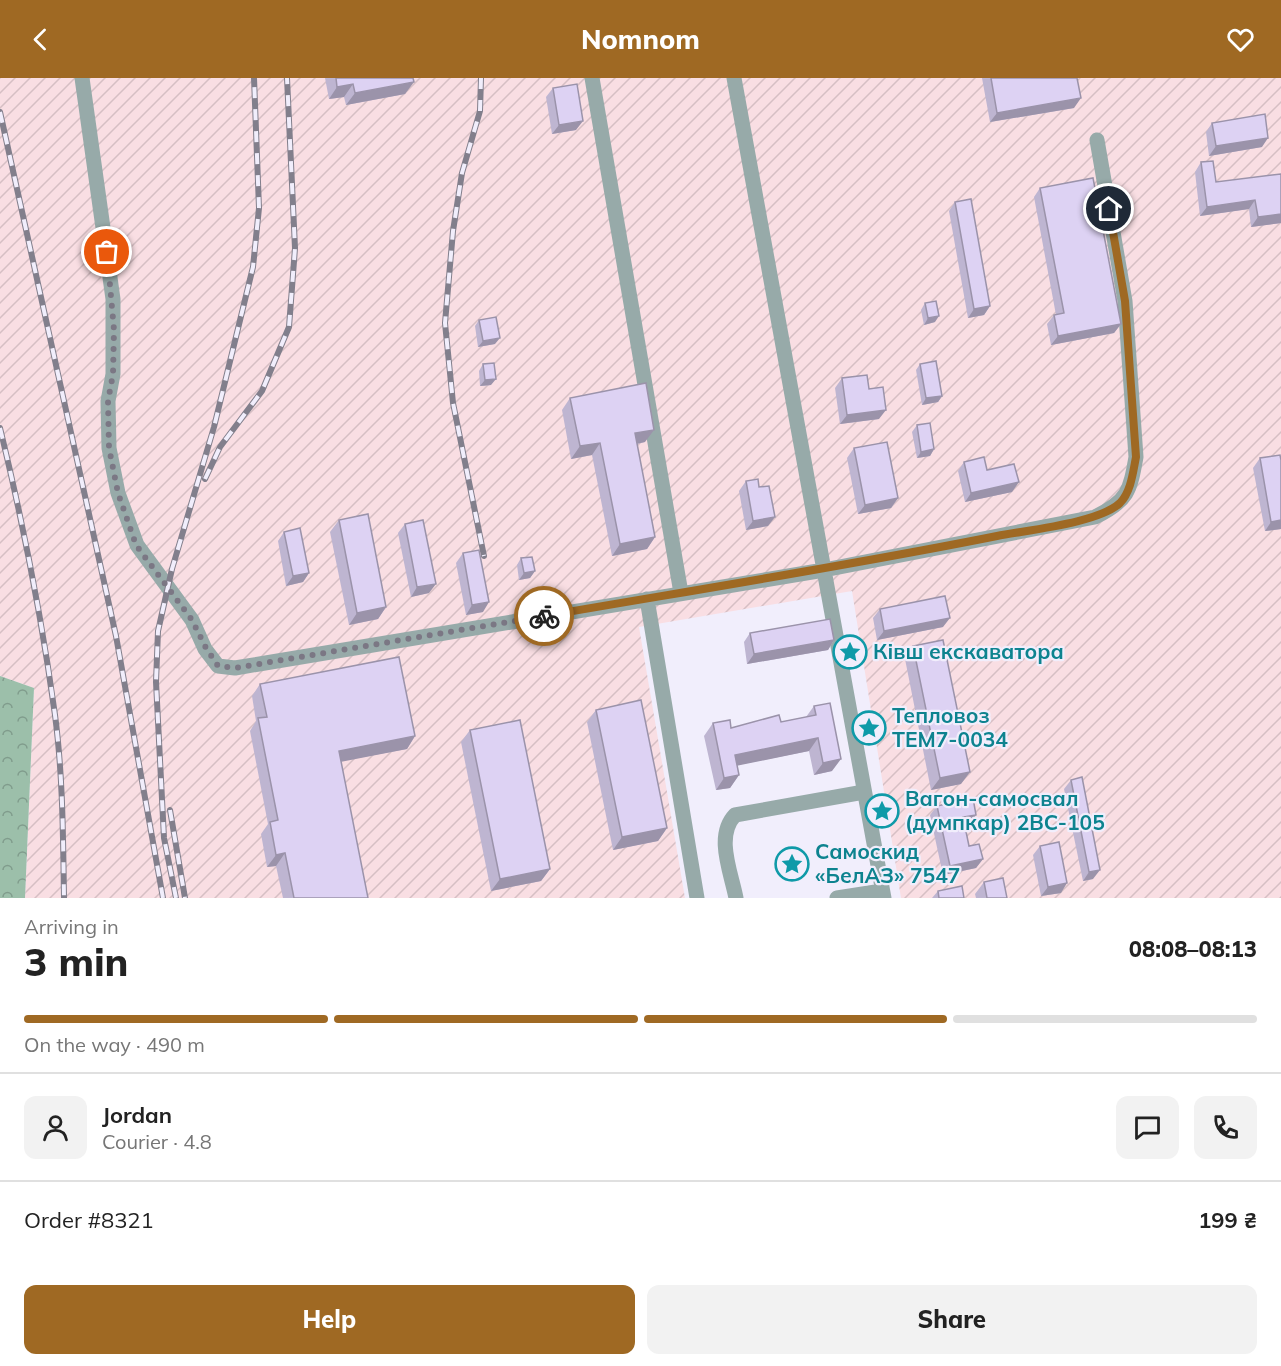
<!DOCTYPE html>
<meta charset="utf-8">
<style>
body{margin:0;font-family:Mulish,sans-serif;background:#f2f2f2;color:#222;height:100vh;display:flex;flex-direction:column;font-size:22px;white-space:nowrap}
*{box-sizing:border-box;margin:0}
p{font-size:20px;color:#767676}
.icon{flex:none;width:33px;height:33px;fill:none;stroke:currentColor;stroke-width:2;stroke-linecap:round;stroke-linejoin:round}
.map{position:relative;height:820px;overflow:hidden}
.sheet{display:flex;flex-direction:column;background:#fff;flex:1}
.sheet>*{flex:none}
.pin{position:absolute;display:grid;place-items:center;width:51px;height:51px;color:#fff;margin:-26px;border:3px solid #fff;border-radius:50%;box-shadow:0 2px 6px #0007}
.courier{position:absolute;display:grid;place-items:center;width:60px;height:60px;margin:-30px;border:4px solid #9f6923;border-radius:50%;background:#fff;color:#222;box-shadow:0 2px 8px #0007}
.head em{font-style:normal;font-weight:800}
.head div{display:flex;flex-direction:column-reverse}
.head{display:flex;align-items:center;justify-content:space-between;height:102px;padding:0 24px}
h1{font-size:39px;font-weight:800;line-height:45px}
.bar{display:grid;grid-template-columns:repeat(4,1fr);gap:9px 6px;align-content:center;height:72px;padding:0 24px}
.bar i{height:8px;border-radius:4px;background:#e0e0e0}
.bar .selected{background:#9f6923}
.bar p{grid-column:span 4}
.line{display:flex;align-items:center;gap:15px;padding:0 24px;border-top:2px solid #e0e0e0}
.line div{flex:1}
.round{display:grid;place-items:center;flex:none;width:63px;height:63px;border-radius:12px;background:#f2f2f2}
.button{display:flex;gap:12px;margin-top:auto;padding:12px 24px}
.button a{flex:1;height:69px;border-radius:12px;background:#9f6923;color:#fff;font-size:24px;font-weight:800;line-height:69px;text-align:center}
.button a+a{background:#f2f2f2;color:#222}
header{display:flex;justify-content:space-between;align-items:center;height:78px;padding:0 24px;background:#9f6923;color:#fff;font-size:27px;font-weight:800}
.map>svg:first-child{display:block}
.industrial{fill:url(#industrial-furrows)}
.forest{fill:url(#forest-crowns)}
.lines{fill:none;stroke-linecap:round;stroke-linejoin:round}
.minor{stroke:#97aaa9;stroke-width:15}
.rail-casing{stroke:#827f8c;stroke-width:6}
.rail{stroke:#f1eefc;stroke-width:4;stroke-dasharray:11;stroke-linecap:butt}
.wall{fill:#beb5d1}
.shaded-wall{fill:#9b93aa}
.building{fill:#ddd2f3;stroke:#9b93aa;stroke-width:1.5}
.done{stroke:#7b7784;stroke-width:6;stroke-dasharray:0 10.8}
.route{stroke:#9f6923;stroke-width:8}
.labels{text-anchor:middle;stroke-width:4.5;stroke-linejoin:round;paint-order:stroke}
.culture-label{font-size:21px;font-weight:bold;fill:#0d838f;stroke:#f1eefc;text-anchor:start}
</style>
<header><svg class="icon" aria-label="back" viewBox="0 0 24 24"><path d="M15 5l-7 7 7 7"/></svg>Nomnom<svg class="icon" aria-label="heart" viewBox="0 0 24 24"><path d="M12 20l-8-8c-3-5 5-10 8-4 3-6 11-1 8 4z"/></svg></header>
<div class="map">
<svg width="1281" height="820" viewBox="0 0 1281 820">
<defs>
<pattern id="industrial-furrows" width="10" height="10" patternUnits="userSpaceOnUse" patternTransform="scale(1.5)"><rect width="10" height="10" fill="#f9dee3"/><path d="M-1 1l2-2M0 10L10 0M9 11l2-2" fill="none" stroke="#d6bfc4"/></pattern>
<pattern id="forest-crowns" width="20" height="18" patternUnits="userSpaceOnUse" patternTransform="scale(1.5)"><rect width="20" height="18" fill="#9cbfaa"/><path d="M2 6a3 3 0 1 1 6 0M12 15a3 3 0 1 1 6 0" fill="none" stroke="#809c8c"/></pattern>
</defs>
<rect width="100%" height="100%" fill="#f1eefc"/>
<path class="industrial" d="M 0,0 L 1281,0 L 1281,820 L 901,820 L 852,513 L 639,549 L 685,820 L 25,820 L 34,610 L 0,598 Z"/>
<path class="forest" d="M 0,598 L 34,610 L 25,820 L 0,820 Z"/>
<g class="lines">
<path class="minor" d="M 82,0 L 113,221 L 113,296 L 108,323 L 109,370 L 118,415 L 137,467 L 192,542 L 205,571 L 218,588 L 235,590 L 824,492 L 1095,439 C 1128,423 1130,413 1136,379 L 1125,223 L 1097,62
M 592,0 L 681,515
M 734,0 L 884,820
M 647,521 L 697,820
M 736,820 C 731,794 715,758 735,737 L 864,714
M 837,820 L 882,813"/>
<defs>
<path id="rail" d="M 481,0 L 480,33 L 462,95 L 453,153 L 445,245 L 453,325 L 484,478
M 0,34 L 116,558 L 163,820
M 0,350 C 23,445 42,541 55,637 C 63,698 63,759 64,820
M 205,401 L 220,369 L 262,313 L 289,249 L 295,170 L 287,0
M 170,732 L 185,820
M 176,820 L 164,760 L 156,604 L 158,553 L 172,491 L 214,349 L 253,189 L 259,130 L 254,0"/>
</defs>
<use href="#rail" class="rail-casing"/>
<use href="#rail" class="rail"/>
</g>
<path class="wall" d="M 325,0 L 413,0 L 405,16 L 346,27 L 344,19 L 329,21 Z
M 982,0 L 1077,0 L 1074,30 L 990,44 Z
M 553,10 L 576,52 L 552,56 L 546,19 Z
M 1212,45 L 1262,69 L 1209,78 L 1206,54 Z
M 1201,84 L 1216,104 L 1281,96 L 1281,145 L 1251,149 L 1249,131 L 1200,138 L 1195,94 Z
M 1040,110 L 1121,246 L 1114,255 L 1051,267 L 1047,246 L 1054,237 L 1056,237 L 1034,119 Z
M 955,124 L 990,228 L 984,237 L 968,240 L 949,133 Z
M 925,225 L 935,244 L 924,247 L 921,232 Z
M 479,242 L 495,266 L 478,269 L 475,248 Z
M 483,286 L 491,307 L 480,308 L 479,293 Z
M 920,286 L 942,318 L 938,324 L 922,327 L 916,292 Z
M 842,300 L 869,311 L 879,341 L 840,346 L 835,310 Z
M 570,320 L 645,364 L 637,366 L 655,459 L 647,471 L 612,478 L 592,377 L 571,381 L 562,332 Z
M 917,347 L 934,371 L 930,378 L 917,380 L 912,354 Z
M 854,370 L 898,420 L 891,430 L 858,436 L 847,380 Z
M 1260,380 L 1281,451 L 1265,453 L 1253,390 Z
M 964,384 L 987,392 L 1012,414 L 965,424 L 958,393 Z
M 746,403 L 768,448 L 746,452 L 739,413 Z
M 339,442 L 386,529 L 378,541 L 349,547 L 330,454 Z
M 405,446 L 429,515 L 411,519 L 398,455 Z
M 284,454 L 309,495 L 303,504 L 286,508 L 278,463 Z
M 463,475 L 483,534 L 466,537 L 456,485 Z
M 521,480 L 535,493 L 530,500 L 519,502 L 517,487 Z
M 880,531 L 943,549 L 877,562 L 873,540 Z
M 750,555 L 834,562 L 828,572 L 747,586 L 744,564 Z
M 913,568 L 961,706 L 931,712 L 905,581 Z
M 260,606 L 415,658 L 407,671 L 341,683 L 368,820 L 283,820 L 276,788 L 267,789 L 261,756 L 268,746 L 250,653 L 256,643 L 252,618 Z
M 814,628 L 832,693 L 814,697 L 809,673 L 737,687 L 739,697 L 730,710 L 716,712 L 704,658 L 713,645 L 731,650 L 781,644 L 806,639 Z
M 596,632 L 667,750 L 658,763 L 613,772 L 587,644 Z
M 470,652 L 550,791 L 541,803 L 491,813 L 461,664 Z
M 1071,702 L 1093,801 L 1083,803 L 1064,711 Z
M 937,728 L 970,746 L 965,747 L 969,768 L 983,781 L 976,790 L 943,797 L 930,737 Z
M 1040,768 L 1061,815 L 1041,818 L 1033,777 Z
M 984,804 L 1007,820 L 976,820 L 975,816 Z
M 938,813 L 964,820 L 932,820 Z"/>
<path class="shaded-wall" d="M 414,4 L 405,16 L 346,27 L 355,15 Z
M 353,6 L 344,19 L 329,21 L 337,9 Z
M 1081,20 L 1074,30 L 990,44 L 997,35 Z
M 583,43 L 576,52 L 552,56 L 559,47 Z
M 1268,60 L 1262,69 L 1209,78 L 1216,68 Z
M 1255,122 L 1249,131 L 1200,138 L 1207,129 Z
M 1281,136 L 1281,145 L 1251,149 L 1258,139 Z
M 990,228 L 984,237 L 968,240 L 974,231 Z
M 939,238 L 935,244 L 924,247 L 928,240 Z
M 1121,246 L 1114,255 L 1051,267 L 1058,258 Z
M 500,260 L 495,266 L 478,269 L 483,263 Z
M 496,301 L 491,307 L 480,308 L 485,302 Z
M 942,318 L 938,324 L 922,327 L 926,320 Z
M 886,332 L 879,341 L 840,346 L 847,337 Z
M 654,352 L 645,364 L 626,368 L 635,355 Z
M 600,365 L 592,377 L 571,381 L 580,368 Z
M 934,371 L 930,378 L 917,380 L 921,374 Z
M 1019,404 L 1012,414 L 965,424 L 971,415 Z
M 898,420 L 891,430 L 858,436 L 865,427 Z
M 775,439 L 768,448 L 746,452 L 753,443 Z
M 1281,442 L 1281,451 L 1265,453 L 1271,444 Z
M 655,459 L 647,471 L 612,478 L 620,466 Z
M 535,493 L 530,500 L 519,502 L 524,495 Z
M 309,495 L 303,504 L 286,508 L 293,498 Z
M 436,506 L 429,515 L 411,519 L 417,509 Z
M 489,524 L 483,534 L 466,537 L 472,527 Z
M 386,529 L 378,541 L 349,547 L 357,535 Z
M 950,540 L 943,549 L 877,562 L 884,553 Z
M 834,562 L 828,572 L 747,586 L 754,576 Z
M 415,658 L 407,671 L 330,686 L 339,673 Z
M 818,660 L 809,673 L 726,690 L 735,677 Z
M 841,681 L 832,693 L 814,697 L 823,685 Z
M 970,694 L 961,706 L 931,712 L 940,700 Z
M 739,697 L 730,710 L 716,712 L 724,700 Z
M 976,737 L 970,746 L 957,749 L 963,739 Z
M 667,750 L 658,763 L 613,772 L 622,759 Z
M 285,775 L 276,788 L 267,789 L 276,777 Z
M 983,781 L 976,790 L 943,797 L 950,788 Z
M 550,791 L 541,803 L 491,813 L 500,801 Z
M 1100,792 L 1093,801 L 1083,803 L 1089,794 Z
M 1067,805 L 1061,815 L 1041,818 L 1048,809 Z"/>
<path class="building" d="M 336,0 L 413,0 L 414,4 L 355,15 L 353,6 L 337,9 Z
M 991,0 L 1077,0 L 1081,20 L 997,35 Z
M 577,6 L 583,43 L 559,47 L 553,10 Z
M 1265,36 L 1268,60 L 1216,68 L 1212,45 Z
M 1213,83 L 1216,104 L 1281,96 L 1281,136 L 1258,139 L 1255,122 L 1207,129 L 1201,84 Z
M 1093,100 L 1121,246 L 1058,258 L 1054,237 L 1064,235 L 1040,110 Z
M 971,121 L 990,228 L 974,231 L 955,124 Z
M 936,223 L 939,238 L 928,240 L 925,225 Z
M 496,239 L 500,260 L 483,263 L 479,242 Z
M 936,283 L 942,318 L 926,320 L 920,286 Z
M 494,285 L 496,301 L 485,302 L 483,286 Z
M 867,297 L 869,311 L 883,309 L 886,332 L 847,337 L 842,300 Z
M 646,305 L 654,352 L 635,355 L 655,459 L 620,466 L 600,365 L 580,368 L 570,320 Z
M 930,345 L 934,371 L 921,374 L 917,347 Z
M 887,364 L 898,420 L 865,427 L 854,370 Z
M 1280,377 L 1281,382 L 1281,442 L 1271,444 L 1260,380 Z
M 984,379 L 987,392 L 1014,386 L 1019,404 L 971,415 L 964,384 Z
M 758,401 L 759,409 L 769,408 L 775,439 L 753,443 L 746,403 Z
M 368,436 L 386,529 L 357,535 L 339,442 Z
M 423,442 L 436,506 L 417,509 L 405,446 Z
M 300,450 L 309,495 L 293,498 L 284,454 Z
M 479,472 L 489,524 L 472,527 L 463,475 Z
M 532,479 L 535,493 L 524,495 L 521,480 Z
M 945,518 L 950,540 L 884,553 L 880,531 Z
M 830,541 L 834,562 L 754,576 L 750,555 Z
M 943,562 L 970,694 L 940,700 L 913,568 Z
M 399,579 L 415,658 L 339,673 L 368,820 L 294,820 L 285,775 L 276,777 L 270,744 L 278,742 L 258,640 L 267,639 L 260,606 Z
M 641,622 L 667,750 L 622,759 L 596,632 Z
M 830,625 L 841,681 L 823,685 L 818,660 L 735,677 L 739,697 L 724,700 L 713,645 L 730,642 L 731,650 L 779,637 L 781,644 L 816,637 L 814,628 Z
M 520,642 L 550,791 L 500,801 L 470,652 Z
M 1082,699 L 1100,792 L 1089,794 L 1071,702 Z
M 973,720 L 976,737 L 963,739 L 969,768 L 979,766 L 983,781 L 950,788 L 937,728 Z
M 1059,764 L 1067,805 L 1048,809 L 1040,768 Z
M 1003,800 L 1007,820 L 987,820 L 984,804 Z
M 962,808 L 964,820 L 939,820 L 938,813 Z"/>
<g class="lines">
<path class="done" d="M 107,174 L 114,252 L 113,296 L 108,323 L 109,370 L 118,415 L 136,467 L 192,542 L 206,570 L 218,588 L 235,590 L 544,538"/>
<path class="route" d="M 544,538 C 695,512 847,488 997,458 C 1027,452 1099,445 1120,425 C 1131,414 1133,394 1136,379 L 1125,223 L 1109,131"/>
</g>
<defs>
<symbol id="sight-ring" viewBox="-11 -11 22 22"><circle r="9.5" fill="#f1eefc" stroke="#0f9aa8" stroke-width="1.5"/><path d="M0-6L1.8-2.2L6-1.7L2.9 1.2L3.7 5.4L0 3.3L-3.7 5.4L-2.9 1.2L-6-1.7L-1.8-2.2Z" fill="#0f9aa8"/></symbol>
</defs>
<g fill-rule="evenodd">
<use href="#sight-ring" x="831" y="555" width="38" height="38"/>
<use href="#sight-ring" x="850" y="631" width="38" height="38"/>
<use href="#sight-ring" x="863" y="714" width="38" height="38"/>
<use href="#sight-ring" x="773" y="767" width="38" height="38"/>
</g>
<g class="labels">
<g class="culture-label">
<text x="873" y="581">Ківш екскаватора</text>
<text x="892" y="645">Тепловоз<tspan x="892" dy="24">ТЕМ7-0034</tspan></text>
<text x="905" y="728">Вагон-самосвал<tspan x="905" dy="24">(думпкар) 2ВС-105</tspan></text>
<text x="815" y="781">Самоскид<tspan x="815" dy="24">«БелАЗ» 7547</tspan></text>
</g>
</g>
</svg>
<div class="pin" style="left:107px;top:174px;background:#ea580c"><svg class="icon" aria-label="bag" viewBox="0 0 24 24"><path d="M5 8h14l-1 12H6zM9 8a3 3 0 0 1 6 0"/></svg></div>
<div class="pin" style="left:1109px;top:131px;background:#1f2937"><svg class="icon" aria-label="home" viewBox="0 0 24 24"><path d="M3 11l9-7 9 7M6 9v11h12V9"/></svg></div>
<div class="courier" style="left:544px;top:538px"><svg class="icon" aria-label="bike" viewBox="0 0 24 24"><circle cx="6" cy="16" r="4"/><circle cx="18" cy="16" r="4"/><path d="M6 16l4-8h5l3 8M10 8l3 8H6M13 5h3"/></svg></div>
</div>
<section class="sheet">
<div class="head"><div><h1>3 min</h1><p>Arriving in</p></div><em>08:08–08:13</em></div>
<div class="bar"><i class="selected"></i><i class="selected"></i><i class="selected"></i><i></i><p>On the way · 490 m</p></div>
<div class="line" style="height:108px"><a class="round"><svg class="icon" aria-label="person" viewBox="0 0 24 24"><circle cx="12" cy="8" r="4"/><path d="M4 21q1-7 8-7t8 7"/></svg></a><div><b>Jordan</b><p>Courier · 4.8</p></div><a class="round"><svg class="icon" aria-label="chat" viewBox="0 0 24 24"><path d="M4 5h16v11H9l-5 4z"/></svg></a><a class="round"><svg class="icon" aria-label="phone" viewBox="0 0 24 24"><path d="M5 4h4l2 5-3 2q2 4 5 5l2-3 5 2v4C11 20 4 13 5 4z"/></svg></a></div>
<div class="line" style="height:78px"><div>Order #8321</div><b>199 ₴</b></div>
<div class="button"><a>Help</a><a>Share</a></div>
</section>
